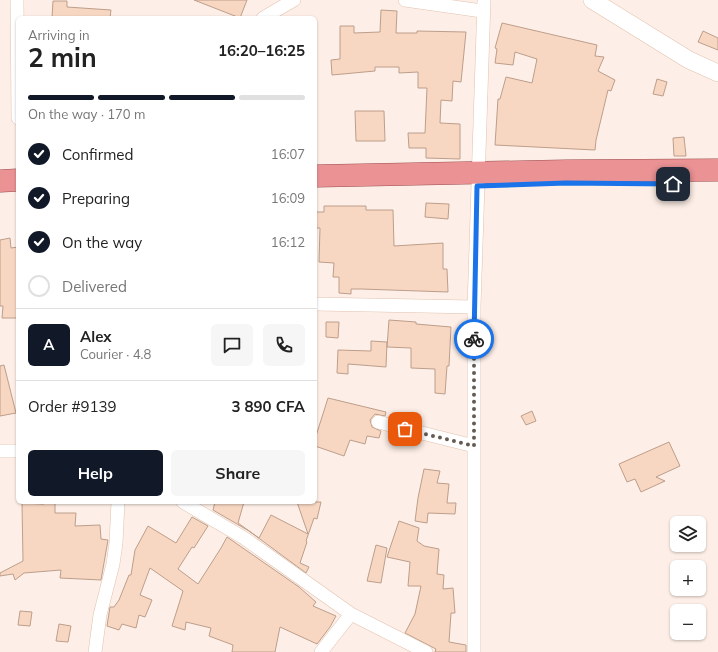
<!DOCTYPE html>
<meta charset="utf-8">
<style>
body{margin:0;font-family:Mulish,sans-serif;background:#f6f6f6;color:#222;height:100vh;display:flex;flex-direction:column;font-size:15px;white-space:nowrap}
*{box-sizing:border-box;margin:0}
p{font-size:13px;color:#767676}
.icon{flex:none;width:22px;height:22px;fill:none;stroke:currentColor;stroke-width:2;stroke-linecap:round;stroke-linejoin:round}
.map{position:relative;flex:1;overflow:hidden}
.panel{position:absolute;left:16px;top:16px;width:301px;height:488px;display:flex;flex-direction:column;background:#fff;border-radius:6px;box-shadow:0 1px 3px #0004}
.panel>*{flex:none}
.fabs{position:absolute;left:670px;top:516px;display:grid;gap:8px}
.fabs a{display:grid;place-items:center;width:36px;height:36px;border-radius:6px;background:#fff;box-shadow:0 1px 3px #0004;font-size:20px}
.pin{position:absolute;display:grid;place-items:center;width:34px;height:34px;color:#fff;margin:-17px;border-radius:8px;box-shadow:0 2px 6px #0006}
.courier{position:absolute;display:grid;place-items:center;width:40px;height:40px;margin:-20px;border:3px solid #1a73e8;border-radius:50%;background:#fff;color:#222;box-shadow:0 1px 5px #0007}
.overview em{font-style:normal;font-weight:700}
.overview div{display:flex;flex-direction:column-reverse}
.overview{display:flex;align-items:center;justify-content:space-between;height:68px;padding:0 12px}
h1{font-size:26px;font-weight:700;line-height:30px}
.bar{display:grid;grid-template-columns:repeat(4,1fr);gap:6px 4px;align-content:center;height:48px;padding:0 12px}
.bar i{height:5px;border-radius:3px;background:#e0e0e0}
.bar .on{background:#111827}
.bar p{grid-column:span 4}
.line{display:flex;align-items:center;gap:10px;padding:0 12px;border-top:1px solid #e0e0e0}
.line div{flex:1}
.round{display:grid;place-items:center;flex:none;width:42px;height:42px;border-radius:6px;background:#f6f6f6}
ol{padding:0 12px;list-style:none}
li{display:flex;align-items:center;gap:12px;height:44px}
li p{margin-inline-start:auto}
li .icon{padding:4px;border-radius:50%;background:#111827;color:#fff;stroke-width:4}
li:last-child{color:#767676}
li i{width:22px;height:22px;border:2px solid #e0e0e0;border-radius:50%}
.action{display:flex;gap:8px;margin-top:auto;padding:8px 12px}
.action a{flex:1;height:46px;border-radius:6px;background:#111827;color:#fff;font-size:16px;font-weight:700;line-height:46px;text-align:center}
.action a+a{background:#f6f6f6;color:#222}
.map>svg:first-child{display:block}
.building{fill:#f7d7c2;stroke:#bd9e8b}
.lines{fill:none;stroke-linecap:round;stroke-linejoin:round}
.minor-casing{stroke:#e2c2ae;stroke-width:14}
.tertiary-casing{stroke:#e2c2ae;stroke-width:18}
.trunk-casing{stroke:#9b5051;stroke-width:23}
.minor{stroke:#fff;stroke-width:13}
.tertiary{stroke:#fff;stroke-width:17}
.trunk{stroke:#ea9294;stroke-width:22}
.done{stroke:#665a53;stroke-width:4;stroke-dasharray:0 7.2}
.route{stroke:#1a73e8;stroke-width:5}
</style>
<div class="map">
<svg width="718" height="652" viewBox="0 0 718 652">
<rect width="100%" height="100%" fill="#fdefe7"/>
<path class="building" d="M 194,0 L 247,0 L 240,18 Z
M 53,1 L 67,1 L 67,7 L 111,10 L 110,18 L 52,18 Z
M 381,10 L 397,11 L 396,33 L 417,33 L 417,31 L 466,32 L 461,82 L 453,81 L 452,101 L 441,100 L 440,123 L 460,124 L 460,159 L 426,158 L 426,148 L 409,148 L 408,133 L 425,133 L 427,88 L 418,88 L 418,72 L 399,73 L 399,67 L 375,67 L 375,71 L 332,75 L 331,60 L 340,59 L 340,26 L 354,26 L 354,33 L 380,32 Z
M 502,23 L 597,45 L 595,56 L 604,57 L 598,71 L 615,80 L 611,91 L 608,90 L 596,140 L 595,150 L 495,145 L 498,99 L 500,99 L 506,77 L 532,83 L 537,59 L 515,52 L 513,65 L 495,63 L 497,49 L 495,48 Z
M 703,31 L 718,38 L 718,50 L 698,42 Z
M 657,79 L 667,82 L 663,96 L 653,94 Z
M 355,111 L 384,111 L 385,141 L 356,141 Z
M 684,137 L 686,156 L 674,156 L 673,138 Z
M 426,203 L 449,204 L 448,219 L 425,217 Z
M 324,206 L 366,206 L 366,210 L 393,210 L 394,246 L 443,243 L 443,269 L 447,269 L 448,292 L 361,289 L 351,289 L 351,294 L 339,293 L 339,277 L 333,277 L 334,263 L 319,262 L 320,228 L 315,228 L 315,212 L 324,212 Z
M 10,238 L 11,248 L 18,247 L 18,318 L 2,318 L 3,306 L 0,306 L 0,240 Z
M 389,320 L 416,322 L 416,324 L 451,327 L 449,366 L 447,366 L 445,394 L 435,393 L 435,369 L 411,368 L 411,348 L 387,347 Z
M 326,322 L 339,322 L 338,338 L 326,337 Z
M 371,341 L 387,342 L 386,367 L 348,364 L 348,374 L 337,373 L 338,350 L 371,351 Z
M 4,365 L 16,413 L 0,416 L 0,366 Z
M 328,398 L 386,412 L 385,416 L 375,414 L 370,420 L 372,427 L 381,431 L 379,438 L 367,436 L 365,444 L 350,440 L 344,456 L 315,446 L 315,439 Z
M 532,411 L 536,421 L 526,425 L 521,416 Z
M 669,442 L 680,466 L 656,477 L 665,481 L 641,492 L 635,479 L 627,482 L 619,464 Z
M 424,469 L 440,471 L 437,483 L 449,484 L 447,503 L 456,503 L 455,514 L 428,513 L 427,523 L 415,521 L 418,498 Z
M 44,502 L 55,502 L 55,513 L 76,513 L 75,526 L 100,525 L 101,539 L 108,540 L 101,580 L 60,578 L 61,570 L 24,573 L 15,580 L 13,574 L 0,576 L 0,573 L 23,561 L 22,503 L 44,504 Z
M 215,502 L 244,502 L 238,523 L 259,538 L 271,515 L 308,534 L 297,502 L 321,502 L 317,519 L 314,518 L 306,541 L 307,542 L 300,563 L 309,567 L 306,573 L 249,531 L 213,510 Z
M 192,517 L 208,526 L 194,548 L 192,547 L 178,569 L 198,584 L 221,548 L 227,537 L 299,587 L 316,602 L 313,606 L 336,616 L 330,627 L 317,644 L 280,627 L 275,652 L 232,652 L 233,645 L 209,636 L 211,628 L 186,622 L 185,630 L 172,626 L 183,591 L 150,568 L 140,595 L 152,600 L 145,617 L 139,615 L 136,628 L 122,624 L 119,630 L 107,626 L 110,607 L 114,607 L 119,600 L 129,575 L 131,575 L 135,550 L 148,526 L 176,543 Z
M 399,521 L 419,528 L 417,541 L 424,546 L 439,549 L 437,574 L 444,575 L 443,589 L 453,588 L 455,613 L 451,613 L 449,642 L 466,645 L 466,652 L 435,652 L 436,649 L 405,633 L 415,614 L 421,586 L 408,586 L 410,562 L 387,557 Z
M 376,545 L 387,548 L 381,583 L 367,581 Z
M 20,611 L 32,612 L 30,626 L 18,625 Z
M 59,624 L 71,626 L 68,642 L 56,641 Z"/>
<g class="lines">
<defs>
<path id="minor" d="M 17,0 L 18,118
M 405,0 L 482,11
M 263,18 L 294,0
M 315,304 L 474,307
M 378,422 L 474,446
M 0,451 L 18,451
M 183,502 L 244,538 L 351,614 L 426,652
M 95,652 L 100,615 L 113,564 L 116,543 L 118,502
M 321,652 L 351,614
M 474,652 L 474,307 L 484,0"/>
<path id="tertiary" d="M 592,0 L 689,60 L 718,73"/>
<path id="trunk" d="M 315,176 L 566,171 L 718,170
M 0,181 L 18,180"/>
</defs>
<use href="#minor" class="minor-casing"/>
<use href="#tertiary" class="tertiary-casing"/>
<use href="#trunk" class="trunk-casing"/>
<use href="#minor" class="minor"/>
<use href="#tertiary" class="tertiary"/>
<use href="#trunk" class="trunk"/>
</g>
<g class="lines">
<path class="done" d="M 405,429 L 474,446 L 474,339"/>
<path class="route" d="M 474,339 L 477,186 L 566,183 L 673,184"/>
</g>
</svg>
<div class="fabs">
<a><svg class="icon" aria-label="layers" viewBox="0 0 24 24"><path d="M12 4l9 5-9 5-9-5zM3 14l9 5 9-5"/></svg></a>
<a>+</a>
<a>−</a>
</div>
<div class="pin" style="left:405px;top:429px;background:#ea580c"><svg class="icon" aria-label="bag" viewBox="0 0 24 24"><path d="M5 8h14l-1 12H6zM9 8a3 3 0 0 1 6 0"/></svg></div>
<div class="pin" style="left:673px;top:184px;background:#1f2937"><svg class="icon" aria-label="home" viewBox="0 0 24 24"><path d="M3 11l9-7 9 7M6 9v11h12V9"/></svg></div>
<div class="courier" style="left:474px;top:339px"><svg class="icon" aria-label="bike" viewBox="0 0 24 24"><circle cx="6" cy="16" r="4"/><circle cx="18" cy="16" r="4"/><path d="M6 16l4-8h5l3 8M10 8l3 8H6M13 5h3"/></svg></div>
<section class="panel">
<div class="overview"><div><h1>2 min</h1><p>Arriving in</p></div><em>16:20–16:25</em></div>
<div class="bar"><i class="on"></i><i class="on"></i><i class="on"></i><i></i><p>On the way · 170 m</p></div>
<ol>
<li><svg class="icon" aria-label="check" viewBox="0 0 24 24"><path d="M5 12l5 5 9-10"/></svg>Confirmed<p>16:07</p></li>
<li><svg class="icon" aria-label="check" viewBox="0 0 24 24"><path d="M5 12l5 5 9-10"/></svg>Preparing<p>16:09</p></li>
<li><svg class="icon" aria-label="check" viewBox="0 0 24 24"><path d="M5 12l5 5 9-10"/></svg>On the way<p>16:12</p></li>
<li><i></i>Delivered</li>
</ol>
<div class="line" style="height:72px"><b class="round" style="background:#111827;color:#fff">A</b><div><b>Alex</b><p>Courier · 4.8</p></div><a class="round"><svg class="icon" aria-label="chat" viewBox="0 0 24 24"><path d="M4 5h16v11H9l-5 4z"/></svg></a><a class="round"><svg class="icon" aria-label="phone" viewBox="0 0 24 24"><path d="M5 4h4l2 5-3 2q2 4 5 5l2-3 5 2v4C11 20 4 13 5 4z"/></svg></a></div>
<div class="line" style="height:52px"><div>Order #9139</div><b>3 890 CFA</b></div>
<div class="action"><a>Help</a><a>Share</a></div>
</section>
</div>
